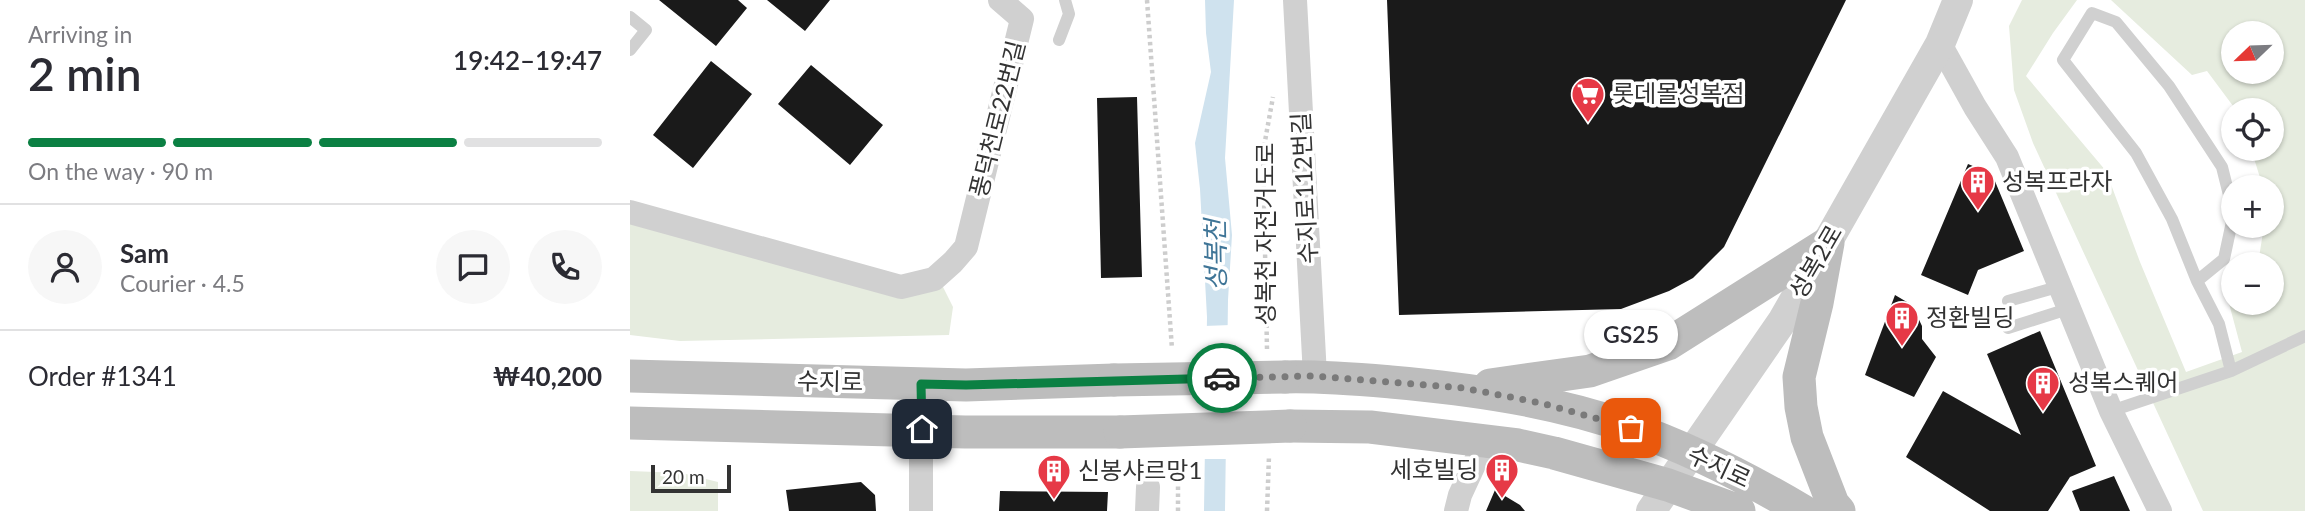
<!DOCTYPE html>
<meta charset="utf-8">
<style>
body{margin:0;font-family:Lato,"Noto Sans KR",sans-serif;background:#f7f7f7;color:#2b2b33;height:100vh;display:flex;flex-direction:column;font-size:26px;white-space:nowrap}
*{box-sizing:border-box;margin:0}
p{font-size:23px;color:#7c7c81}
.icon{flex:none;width:38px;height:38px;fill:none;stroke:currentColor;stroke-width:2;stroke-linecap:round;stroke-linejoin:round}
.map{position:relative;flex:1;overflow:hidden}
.drawer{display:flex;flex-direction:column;background:#fff;width:630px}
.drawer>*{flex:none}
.needle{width:46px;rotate:247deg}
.controls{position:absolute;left:1591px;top:21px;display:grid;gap:14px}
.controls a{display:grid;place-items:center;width:63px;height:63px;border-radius:50%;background:#fff;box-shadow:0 2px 5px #0004;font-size:35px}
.scale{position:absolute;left:21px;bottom:18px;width:80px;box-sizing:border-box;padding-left:7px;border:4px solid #333;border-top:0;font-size:19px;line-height:24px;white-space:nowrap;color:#333;-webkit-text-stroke:5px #fff;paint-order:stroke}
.pin{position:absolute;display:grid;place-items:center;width:60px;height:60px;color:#fff;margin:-30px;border-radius:14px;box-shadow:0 4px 10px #0006}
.courier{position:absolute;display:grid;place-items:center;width:70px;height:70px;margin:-35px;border:5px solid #0b8043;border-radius:50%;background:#fff;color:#222;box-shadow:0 2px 9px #0007}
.bubble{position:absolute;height:49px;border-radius:24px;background:#fff;box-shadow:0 2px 5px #0004;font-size:23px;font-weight:600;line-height:49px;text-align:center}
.summary em{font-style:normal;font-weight:600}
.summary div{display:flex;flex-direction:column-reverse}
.summary{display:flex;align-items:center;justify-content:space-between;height:119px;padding:0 28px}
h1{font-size:46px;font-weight:600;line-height:52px}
.bar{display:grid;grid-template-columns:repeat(4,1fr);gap:10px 7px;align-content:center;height:84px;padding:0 28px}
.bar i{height:9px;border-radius:5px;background:#e1e1e2}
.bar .on{background:#0b8043}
.bar p{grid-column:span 4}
.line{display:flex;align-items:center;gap:18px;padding:0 28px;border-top:2px solid #e1e1e2}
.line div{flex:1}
.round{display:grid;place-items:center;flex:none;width:74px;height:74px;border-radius:37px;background:#f7f7f7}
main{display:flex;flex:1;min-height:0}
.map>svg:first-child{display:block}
.green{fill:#e6ecdf;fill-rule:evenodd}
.water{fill:#cfe2ee}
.pier{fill:#fff}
.building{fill:#1a1a1a}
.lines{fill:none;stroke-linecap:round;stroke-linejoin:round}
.path{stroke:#cdcdcd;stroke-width:4.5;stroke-dasharray:3.5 3.5;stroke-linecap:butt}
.service{stroke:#d0d0d0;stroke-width:12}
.minor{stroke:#d0d0d0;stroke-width:24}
.tertiary{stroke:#d0d0d0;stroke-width:30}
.secondary{stroke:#bdbdbd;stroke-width:33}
.secondary-bridge{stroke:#bdbdbd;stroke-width:33}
.done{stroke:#7a7a7a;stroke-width:7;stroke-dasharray:0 12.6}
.route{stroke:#0b8043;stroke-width:9}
.labels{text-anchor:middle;stroke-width:7;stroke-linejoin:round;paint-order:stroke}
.poi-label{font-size:24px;fill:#333;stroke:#fff;text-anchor:start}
.street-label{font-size:24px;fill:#333;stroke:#fff}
.water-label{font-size:26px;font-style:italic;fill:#3f7597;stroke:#fff}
</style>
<main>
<section class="drawer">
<div class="summary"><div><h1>2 min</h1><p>Arriving in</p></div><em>19:42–19:47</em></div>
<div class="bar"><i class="on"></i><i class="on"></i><i class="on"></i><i></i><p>On the way · 90 m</p></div>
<div class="line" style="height:126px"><a class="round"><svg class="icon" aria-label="person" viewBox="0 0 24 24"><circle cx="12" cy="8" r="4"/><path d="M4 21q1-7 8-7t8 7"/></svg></a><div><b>Sam</b><p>Courier · 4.5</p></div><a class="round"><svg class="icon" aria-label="chat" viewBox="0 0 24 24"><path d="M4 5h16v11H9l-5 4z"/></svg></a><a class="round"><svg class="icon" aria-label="phone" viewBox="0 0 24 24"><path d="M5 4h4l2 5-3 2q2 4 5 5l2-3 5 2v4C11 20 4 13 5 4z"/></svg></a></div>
<div class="line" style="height:91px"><div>Order #1341</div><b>₩40,200</b></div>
</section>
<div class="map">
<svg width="1675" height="511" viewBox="0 0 1675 511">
<rect width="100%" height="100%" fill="#fff"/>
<path class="green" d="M 1392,0 L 1447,0 L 1423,33 L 1396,76 L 1476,171 L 1510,262 L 1556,372 L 1612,352 L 1597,296 L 1603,289 L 1603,303 L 1642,303 L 1642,264 L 1628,264 L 1634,226 L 1642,226 L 1642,187 L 1633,187 L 1621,149 L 1642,149 L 1642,110 L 1606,110 L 1577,71 L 1562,75 L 1481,0 L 1675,0 L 1675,511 L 1573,511 L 1403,143 L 1384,90 L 1379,26 ZM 1603,33 L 1642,33 L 1642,72 L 1603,72 Z
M 0,222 L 312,285 L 323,307 L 319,335 L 50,341 L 0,335 Z
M 0,471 L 52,473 L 88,482 L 88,511 L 0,511 Z"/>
<path class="water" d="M 575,0 L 604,0 L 595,158 L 602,235 L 598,300 L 595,511 L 574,511 L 577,317 L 570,189 L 565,143 L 581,72 L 576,33 Z"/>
<path class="pier" d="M 601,325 L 600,459 L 573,459 L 574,326 Z"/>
<path class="building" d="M 29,0 L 108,0 L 117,8 L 86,46 Z
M 137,0 L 200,0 L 175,31 Z
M 757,0 L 1216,0 L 1094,247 L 1063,278 L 1039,291 L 991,309 L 769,315 Z
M 81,61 L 122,94 L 63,168 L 23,135 Z
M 181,65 L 253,125 L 220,165 L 148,104 Z
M 507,97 L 512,277 L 471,278 L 467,98 Z
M 1338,164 L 1362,174 L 1394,251 L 1348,270 L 1338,295 L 1291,275 Z
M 1265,295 L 1282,305 L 1292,326 L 1292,339 L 1306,357 L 1284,397 L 1235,375 Z
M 1410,331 L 1466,466 L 1440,477 L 1418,511 L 1360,511 L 1276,457 L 1313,391 L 1391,435 L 1357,354 Z
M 1484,476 L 1500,511 L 1450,511 L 1442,491 Z
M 231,482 L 245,495 L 246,511 L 159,511 L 156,490 Z
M 865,490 L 890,505 L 895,511 L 856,511 Z
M 370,491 L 478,492 L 477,511 L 369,511 Z"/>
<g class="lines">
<path class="path" d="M 517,0 L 542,349
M 637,349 L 633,152 L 643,97
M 548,511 L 548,459
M 637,511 L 639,456"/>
<path class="service" d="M 0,17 L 16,30 L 0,50
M 429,40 L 439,14 L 435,0
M 1567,281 L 1594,259 L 1603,217
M 1378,301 L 1431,286
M 1378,328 L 1441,308
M 1601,371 L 1589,324 L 1567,281 L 1542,219 L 1506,153 L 1433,60 L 1462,13 L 1486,22 L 1539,86 L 1592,167 L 1603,211
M 1481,411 L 1601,371 L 1675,336"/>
<path class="minor" d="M 665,0 L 685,376
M 1310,44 L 1345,107 L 1377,157 L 1481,411 L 1530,511
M 0,212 L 271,287 L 304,279 L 323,262 L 336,247 L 392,19 L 370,0
M 291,384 L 291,511
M 517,511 L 518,487
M 826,511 L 830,495 L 855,441"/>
<path class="tertiary" d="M 1021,511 L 1153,320 L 1310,44 L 1328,0"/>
<path class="secondary" d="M 1198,243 L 1187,303 L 1169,377 L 1171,407 L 1177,437 L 1203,504 L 1209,511
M 0,376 L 336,385 L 484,380
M 655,377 C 690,376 725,379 761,382 C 842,389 924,401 1001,428 C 1061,449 1119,479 1173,511
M 860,385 L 960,371 L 1038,344 L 1198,243
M 0,423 L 335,432 L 490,432
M 660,426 L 740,427 L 888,445 L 924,453 L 1038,485 L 1109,511"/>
<path class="secondary-bridge" d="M 484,380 L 655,377
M 490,432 L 660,426"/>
</g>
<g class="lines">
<path class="done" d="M 592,378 L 685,376 L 833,388 L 911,403 L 1001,428"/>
<path class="route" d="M 292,429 L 291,384 L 336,385 L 592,378"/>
</g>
<defs>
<symbol id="supermarket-pin" viewBox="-11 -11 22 30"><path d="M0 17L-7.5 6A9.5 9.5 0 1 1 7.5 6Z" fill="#e63946" stroke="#fff"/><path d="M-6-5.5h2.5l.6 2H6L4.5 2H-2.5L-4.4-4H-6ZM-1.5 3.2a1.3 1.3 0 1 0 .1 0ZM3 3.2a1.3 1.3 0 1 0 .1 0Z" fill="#fff"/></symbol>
<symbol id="building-pin" viewBox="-11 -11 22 30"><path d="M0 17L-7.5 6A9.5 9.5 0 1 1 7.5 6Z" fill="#e63946" stroke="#fff"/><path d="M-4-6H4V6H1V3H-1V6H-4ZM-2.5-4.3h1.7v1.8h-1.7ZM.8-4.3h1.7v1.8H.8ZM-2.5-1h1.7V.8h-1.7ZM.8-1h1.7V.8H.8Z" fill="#fff"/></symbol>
</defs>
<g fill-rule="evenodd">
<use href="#supermarket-pin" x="939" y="75" width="38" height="52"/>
<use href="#building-pin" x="1329" y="163" width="38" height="52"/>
<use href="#building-pin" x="1253" y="299" width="38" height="52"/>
<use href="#building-pin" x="1394" y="364" width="38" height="52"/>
<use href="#building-pin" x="853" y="451" width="38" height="52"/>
<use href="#building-pin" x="405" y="452" width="38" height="52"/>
</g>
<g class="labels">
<g class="poi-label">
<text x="982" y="102">롯데몰성복점</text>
<text x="1372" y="190">성복프라자</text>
<text x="1296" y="326">정환빌딩</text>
<text x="1438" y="391">성복스퀘어</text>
<text x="848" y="478" text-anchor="end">세호빌딩</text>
<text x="448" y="479">신봉샤르망1</text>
</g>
<g class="street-label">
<text transform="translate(368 119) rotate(-76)" y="8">풍덕천로22번길</text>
<text transform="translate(675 188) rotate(-93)" y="8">수지로112번길</text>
<text transform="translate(636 234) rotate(-90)" y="8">성복천 자전거도로</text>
<text transform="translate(1186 262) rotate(-60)" y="8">성복2로</text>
<text transform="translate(200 382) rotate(1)" y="8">수지로</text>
<text transform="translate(1089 467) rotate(25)" y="8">수지로</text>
</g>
<g class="water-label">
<text transform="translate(586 255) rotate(-91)" y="9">성복천</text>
</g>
</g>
</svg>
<div class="controls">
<a><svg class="needle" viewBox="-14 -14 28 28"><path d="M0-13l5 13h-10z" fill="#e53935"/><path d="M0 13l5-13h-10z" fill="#7c7c81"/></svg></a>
<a><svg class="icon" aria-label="locate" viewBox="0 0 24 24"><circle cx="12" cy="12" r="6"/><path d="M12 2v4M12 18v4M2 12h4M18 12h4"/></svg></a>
<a>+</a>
<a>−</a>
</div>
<div class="scale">20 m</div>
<div class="pin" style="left:1001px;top:428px;background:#ea580c"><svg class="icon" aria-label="bag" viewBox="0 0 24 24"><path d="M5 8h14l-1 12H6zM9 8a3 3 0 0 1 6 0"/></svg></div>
<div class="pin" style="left:292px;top:429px;background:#1f2937"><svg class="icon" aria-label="home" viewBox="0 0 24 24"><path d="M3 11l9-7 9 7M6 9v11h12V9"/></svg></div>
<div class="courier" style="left:592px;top:378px"><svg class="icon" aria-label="car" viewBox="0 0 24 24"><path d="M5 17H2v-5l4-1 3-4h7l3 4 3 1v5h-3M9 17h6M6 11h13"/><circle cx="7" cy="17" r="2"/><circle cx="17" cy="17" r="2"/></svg></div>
<div class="bubble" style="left:954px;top:310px;width:94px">GS25</div>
</div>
</main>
